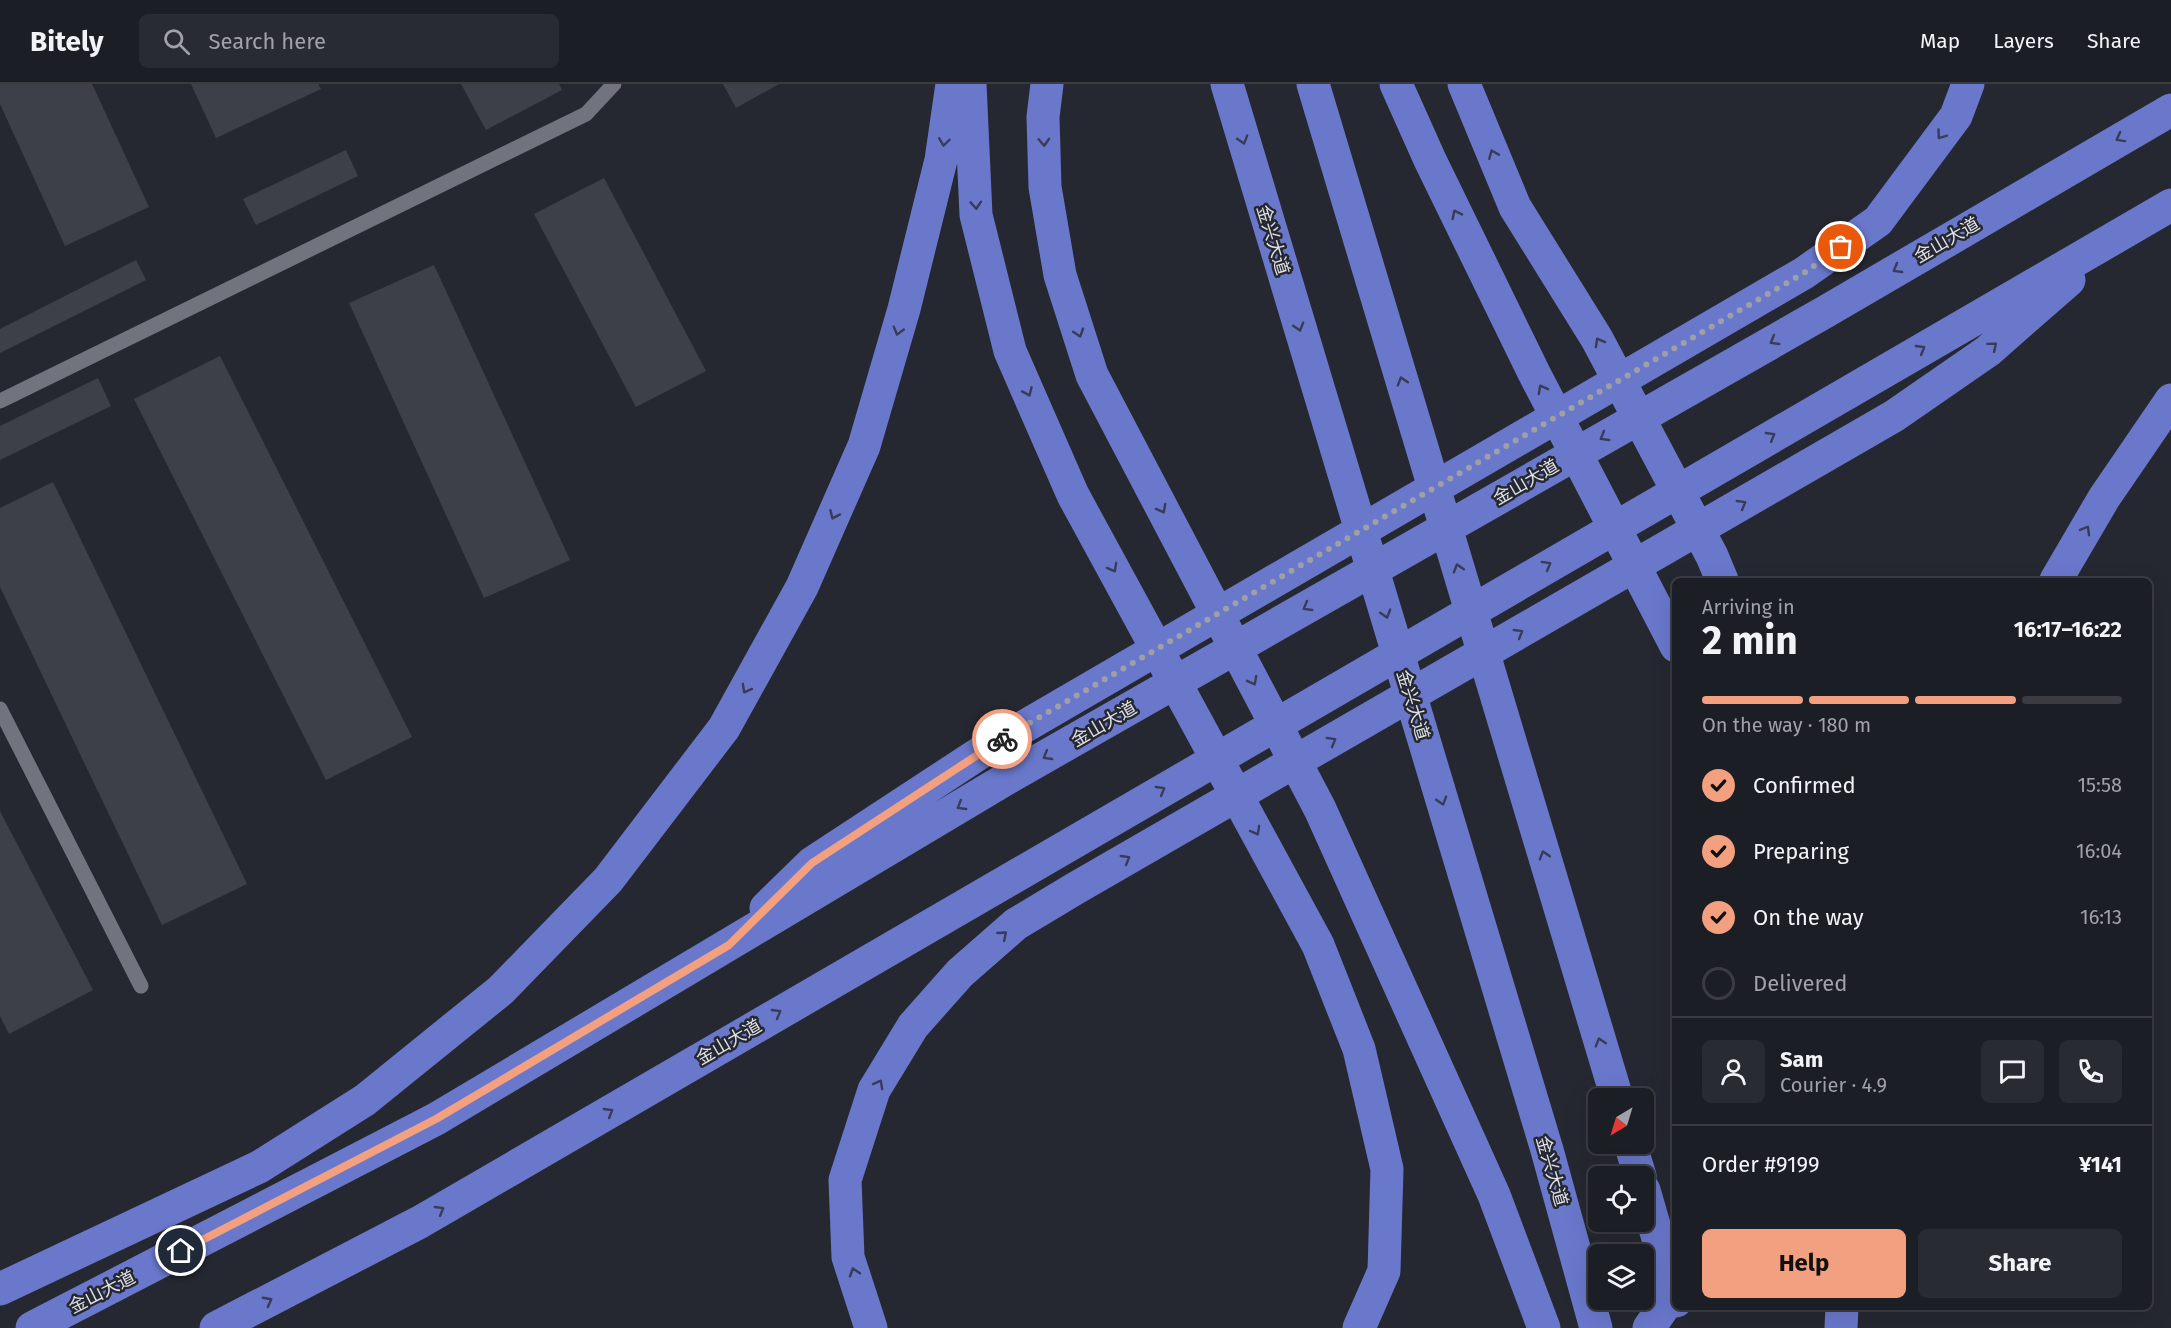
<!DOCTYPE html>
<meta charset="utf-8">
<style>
body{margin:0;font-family:"Fira Sans","Noto Sans SC",sans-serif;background:#292b32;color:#f1f3f6;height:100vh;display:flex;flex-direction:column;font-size:22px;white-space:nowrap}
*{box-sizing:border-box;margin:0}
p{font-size:20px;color:#a0a2a7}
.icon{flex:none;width:33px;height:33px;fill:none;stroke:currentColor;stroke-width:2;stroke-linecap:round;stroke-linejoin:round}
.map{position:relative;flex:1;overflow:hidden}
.panel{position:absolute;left:1672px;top:494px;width:480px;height:732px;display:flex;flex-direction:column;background:#1c1e25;border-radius:9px;box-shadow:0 6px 24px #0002,0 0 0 2px #3a3c42}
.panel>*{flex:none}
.needle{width:39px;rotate:218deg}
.buttons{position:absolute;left:1588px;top:1004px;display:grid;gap:12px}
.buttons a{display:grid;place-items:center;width:66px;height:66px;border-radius:9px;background:#1c1e25;box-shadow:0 6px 24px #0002,0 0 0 2px #3a3c42;font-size:30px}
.pin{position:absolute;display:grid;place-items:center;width:51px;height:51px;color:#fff;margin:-26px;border:3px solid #fff;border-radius:50%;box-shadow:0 2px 6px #0007}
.courier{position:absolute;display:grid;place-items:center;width:60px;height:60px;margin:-30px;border:4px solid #f2a07f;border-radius:50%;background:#fff;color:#222;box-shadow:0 2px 8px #0007}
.headline em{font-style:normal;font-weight:700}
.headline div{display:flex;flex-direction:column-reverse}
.headline{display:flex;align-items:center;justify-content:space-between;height:102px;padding:0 30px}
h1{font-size:39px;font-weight:700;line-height:45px}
.bar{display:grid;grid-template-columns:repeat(4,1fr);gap:9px 6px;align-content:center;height:72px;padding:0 30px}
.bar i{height:8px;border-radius:4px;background:#3a3c42}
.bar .on{background:#f2a07f}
.bar p{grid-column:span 4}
.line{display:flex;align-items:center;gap:15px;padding:0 30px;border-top:2px solid #3a3c42}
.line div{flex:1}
.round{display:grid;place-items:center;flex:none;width:63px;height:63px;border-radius:9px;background:#292b32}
ol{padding:0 30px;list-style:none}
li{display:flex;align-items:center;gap:18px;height:66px}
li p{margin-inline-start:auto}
li .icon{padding:6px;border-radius:50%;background:#f2a07f;color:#111;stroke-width:4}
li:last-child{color:#a0a2a7}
li i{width:33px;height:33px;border:3px solid #3a3c42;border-radius:50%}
.cta{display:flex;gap:12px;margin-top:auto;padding:12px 30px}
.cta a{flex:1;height:69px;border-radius:9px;background:#f2a07f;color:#111;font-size:24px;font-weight:700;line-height:69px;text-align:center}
.cta a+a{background:#292b32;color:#f1f3f6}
header{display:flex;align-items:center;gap:36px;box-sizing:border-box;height:84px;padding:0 30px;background:#1c1e25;border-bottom:2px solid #3a3c42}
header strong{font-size:28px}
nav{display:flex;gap:33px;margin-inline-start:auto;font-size:21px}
.search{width:420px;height:54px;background:#292b32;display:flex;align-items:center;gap:15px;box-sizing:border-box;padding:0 21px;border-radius:9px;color:#a0a2a7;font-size:22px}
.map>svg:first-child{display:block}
.building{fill:#3d4049}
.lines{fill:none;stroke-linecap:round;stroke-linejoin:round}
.service{stroke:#71747e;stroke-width:15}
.trunk{stroke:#6a78cc;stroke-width:33}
.oneway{stroke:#373c58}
.done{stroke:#9ea0a6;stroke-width:6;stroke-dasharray:0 10.8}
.route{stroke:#f2a07f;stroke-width:8}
.labels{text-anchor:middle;stroke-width:5;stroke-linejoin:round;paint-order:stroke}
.street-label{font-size:18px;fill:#dee0e5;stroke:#262831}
</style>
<header>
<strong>Bitely</strong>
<div class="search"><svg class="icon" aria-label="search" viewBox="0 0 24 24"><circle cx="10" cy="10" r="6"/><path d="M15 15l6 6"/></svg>Search here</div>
<nav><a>Map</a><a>Layers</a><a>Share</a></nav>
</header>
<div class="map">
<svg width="2171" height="1244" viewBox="0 0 2171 1244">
<rect width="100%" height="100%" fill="#262831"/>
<path class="building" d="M 0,0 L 92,0 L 149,123 L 65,162 L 0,20 Z
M 191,0 L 318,0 L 321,5 L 216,54 Z
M 461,0 L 559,0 L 562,6 L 486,46 Z
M 723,0 L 779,0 L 736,24 Z
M 346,66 L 358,92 L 256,141 L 243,115 Z
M 604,94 L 706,287 L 636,323 L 534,130 Z
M 136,176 L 146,196 L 0,269 L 0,245 Z
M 434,181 L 570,476 L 484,514 L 349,219 Z
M 220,272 L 412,653 L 326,696 L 134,315 Z
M 98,294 L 111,322 L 0,376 L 0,342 Z
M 53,398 L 247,800 L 162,841 L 0,503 L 0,424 Z
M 0,727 L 93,906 L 9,950 L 0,932 Z"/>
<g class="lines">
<path class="service" d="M 0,317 L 586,30 L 614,0
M 0,625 L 141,902"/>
<path class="trunk" d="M 970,0 L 976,131 L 1010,267 L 1073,411 L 1318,861 L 1359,965 L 1387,1085 L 1384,1187 L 1359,1244
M 1047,0 L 1043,33 L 1045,103 L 1060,191 L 1092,291 L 1320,725 L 1494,1111 L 1544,1244
M 1227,0 L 1547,1066 L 1596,1244
M 1313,0 L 1617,1014
M 1396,0 L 1430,76 L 1534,289 L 1676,562
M 1464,0 L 1515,123 L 1597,255 L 1712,472 L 1722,496
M 2056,496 L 2104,414 L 2171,316
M 766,824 L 812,779 L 989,663 L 1804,189 L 1878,137 L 1956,32 L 1968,0
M 1630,1059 L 1640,1092
M 1644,1106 L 1676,1217
M 0,1205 L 259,1083 L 365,1016 L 501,906 L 608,796 L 724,644 L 802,503 L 864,362 L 904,225 L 941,76 L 952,0
M 32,1244 L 436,1035 L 1011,692 L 1825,228 L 2171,26
M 216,1244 L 420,1138 L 2171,121
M 871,1244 L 848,1173 L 845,1096 L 874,1006 L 913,942 L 960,889 L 1016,840 L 1076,804 L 1894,332 L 1988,267 L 2069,196
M 1649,1244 L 1676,1205
M 1841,1244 L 1842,1222"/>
</g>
<defs><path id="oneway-chevron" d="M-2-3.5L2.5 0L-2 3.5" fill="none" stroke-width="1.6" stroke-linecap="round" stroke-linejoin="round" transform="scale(1.5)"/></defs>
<g class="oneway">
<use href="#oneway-chevron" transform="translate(1941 51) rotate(126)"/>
<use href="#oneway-chevron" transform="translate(2120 54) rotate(151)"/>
<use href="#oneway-chevron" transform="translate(1243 56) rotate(73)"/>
<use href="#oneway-chevron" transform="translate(944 58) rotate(98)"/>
<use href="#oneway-chevron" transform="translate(1044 58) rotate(88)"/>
<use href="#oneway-chevron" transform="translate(1493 70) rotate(-112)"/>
<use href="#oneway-chevron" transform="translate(976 121) rotate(86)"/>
<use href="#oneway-chevron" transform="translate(1456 130) rotate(-116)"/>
<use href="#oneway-chevron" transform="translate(1897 185) rotate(150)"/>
<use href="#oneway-chevron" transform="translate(1299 243) rotate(73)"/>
<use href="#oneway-chevron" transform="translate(898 247) rotate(106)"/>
<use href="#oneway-chevron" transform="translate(1079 249) rotate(72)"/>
<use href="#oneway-chevron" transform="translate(1774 257) rotate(150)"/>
<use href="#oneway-chevron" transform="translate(1599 258) rotate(-119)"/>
<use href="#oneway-chevron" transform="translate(1993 262) rotate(-40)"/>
<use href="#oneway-chevron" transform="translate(1921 265) rotate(-30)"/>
<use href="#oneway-chevron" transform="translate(1402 297) rotate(-107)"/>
<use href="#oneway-chevron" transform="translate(1542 305) rotate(-118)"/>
<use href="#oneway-chevron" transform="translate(1028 308) rotate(66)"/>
<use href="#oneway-chevron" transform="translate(1771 352) rotate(-30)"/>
<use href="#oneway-chevron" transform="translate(1604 353) rotate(150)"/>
<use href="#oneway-chevron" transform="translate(1742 420) rotate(-30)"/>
<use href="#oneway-chevron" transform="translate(1162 425) rotate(62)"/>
<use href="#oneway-chevron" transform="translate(834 431) rotate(114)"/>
<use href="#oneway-chevron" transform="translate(2086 446) rotate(-60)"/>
<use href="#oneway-chevron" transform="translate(1547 481) rotate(-30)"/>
<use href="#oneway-chevron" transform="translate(1113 484) rotate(61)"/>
<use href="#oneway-chevron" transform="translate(1458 484) rotate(-107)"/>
<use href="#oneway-chevron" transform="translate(1307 523) rotate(150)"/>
<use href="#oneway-chevron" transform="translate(1386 530) rotate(73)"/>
<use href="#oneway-chevron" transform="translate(1519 549) rotate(-30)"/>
<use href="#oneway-chevron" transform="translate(1253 597) rotate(62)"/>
<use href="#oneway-chevron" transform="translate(746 605) rotate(119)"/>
<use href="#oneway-chevron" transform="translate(1332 657) rotate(-30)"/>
<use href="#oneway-chevron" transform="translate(1047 672) rotate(150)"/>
<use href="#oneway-chevron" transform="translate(1161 706) rotate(-30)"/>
<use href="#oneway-chevron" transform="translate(1442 717) rotate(73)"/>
<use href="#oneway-chevron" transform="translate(961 722) rotate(149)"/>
<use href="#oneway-chevron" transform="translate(1256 747) rotate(61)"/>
<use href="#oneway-chevron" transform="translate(1544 771) rotate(-107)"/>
<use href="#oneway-chevron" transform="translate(1126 775) rotate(-30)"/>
<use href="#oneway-chevron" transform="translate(1003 851) rotate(-41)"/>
<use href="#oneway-chevron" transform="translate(777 929) rotate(-30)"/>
<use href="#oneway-chevron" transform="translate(1600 958) rotate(-107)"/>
<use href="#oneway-chevron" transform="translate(879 1000) rotate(-61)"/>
<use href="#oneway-chevron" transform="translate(609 1028) rotate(-30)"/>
<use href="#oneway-chevron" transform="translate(440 1126) rotate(-30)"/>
<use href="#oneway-chevron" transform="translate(854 1188) rotate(-108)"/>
<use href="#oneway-chevron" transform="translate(268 1217) rotate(-28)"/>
</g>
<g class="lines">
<path class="done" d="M 1002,655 L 1804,189 L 1841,163"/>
<path class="route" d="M 181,1167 L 436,1035 L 729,861 L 812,779 L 1002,655"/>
</g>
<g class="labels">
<g class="street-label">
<text transform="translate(1273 156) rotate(73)" y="6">金兴大道</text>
<text transform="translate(1947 156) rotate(-30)" y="6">金山大道</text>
<text transform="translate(1526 398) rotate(-30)" y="6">金山大道</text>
<text transform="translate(1413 621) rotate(73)" y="6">金兴大道</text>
<text transform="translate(1104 640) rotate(-30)" y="6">金山大道</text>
<text transform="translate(729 958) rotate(-30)" y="6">金山大道</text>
<text transform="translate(1552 1087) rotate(74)" y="6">金兴大道</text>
<text transform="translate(102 1208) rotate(-27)" y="6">金山大道</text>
</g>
</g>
</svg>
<div class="buttons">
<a><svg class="needle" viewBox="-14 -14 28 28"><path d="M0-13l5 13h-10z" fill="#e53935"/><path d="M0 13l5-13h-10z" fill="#a0a2a7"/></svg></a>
<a><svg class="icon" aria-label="locate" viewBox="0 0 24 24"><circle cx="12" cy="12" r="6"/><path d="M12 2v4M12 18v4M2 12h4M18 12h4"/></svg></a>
<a><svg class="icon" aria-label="layers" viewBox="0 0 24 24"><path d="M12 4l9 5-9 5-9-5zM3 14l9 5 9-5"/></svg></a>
</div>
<div class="pin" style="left:1841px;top:163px;background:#ea580c"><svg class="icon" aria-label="bag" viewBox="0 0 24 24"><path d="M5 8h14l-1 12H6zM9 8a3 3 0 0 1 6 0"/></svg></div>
<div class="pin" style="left:181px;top:1167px;background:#1f2937"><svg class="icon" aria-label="home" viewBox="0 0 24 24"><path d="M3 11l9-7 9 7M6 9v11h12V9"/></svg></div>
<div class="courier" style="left:1002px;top:655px"><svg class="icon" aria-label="bike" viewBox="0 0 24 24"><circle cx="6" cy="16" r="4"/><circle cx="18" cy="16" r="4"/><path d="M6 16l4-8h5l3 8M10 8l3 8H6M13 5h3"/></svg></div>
<section class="panel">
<div class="headline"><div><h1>2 min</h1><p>Arriving in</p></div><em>16:17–16:22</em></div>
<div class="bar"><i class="on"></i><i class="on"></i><i class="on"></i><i></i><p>On the way · 180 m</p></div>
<ol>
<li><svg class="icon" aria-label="check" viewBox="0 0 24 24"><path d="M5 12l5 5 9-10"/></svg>Confirmed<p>15:58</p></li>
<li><svg class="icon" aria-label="check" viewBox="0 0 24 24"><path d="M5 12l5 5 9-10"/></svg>Preparing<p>16:04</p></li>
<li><svg class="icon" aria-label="check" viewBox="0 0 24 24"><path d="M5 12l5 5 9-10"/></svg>On the way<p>16:13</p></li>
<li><i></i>Delivered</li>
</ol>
<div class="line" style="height:108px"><a class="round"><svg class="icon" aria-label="person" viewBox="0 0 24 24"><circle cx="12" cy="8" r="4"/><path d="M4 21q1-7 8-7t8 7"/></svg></a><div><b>Sam</b><p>Courier · 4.9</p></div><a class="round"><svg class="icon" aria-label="chat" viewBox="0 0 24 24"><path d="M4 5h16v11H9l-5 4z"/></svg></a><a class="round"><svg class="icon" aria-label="phone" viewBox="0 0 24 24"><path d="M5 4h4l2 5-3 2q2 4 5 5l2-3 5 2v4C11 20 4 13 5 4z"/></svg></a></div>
<div class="line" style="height:78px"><div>Order #9199</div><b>¥141</b></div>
<div class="cta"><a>Help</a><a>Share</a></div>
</section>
</div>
